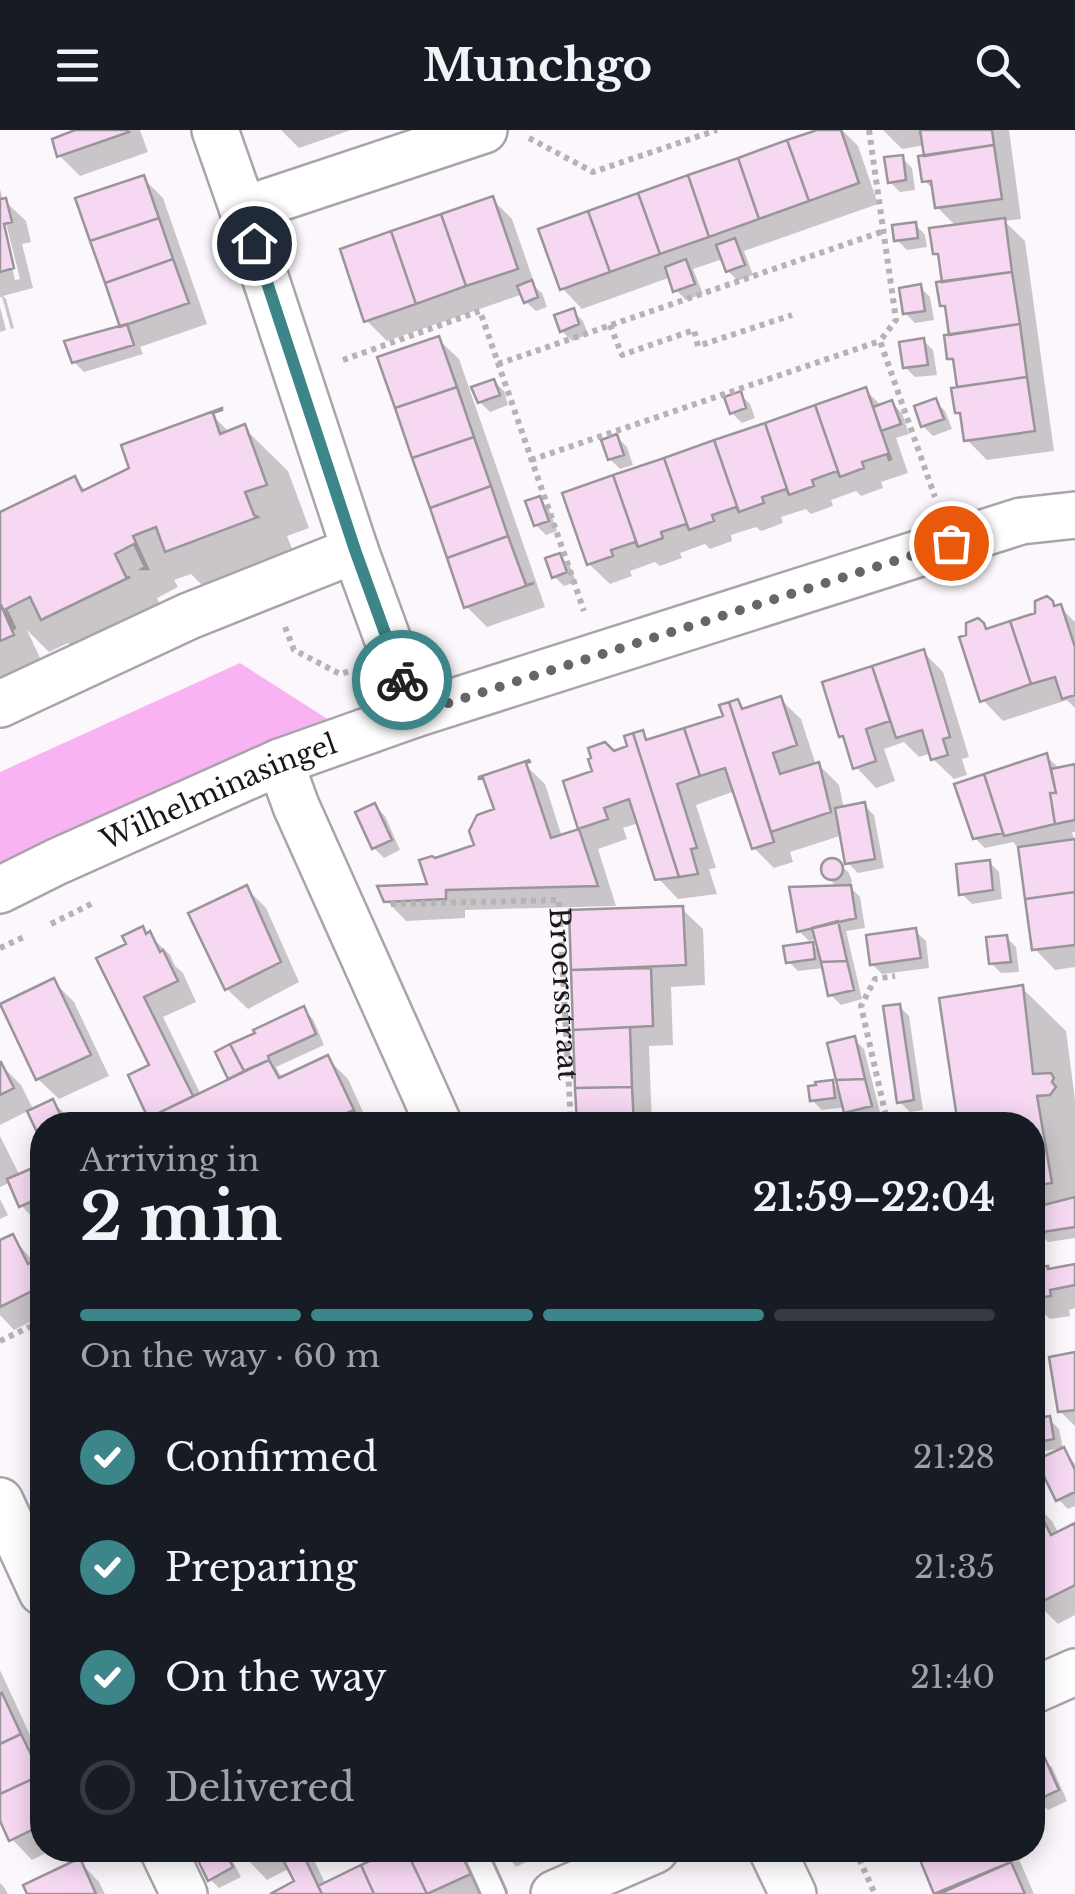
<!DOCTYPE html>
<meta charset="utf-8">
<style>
body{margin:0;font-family:"Libre Baskerville",serif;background:#20242c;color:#f1f3f6;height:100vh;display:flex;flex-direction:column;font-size:38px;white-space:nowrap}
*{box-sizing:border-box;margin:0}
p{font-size:32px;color:#9ea1a6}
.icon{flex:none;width:55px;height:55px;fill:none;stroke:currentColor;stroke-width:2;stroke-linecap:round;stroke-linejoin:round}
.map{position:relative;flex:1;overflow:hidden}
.sheet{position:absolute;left:30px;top:982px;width:1015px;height:750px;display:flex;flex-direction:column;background:#171b24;border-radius:40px;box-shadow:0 5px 25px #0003}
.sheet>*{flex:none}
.pin{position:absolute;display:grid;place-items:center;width:85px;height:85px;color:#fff;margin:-42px;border:5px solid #fff;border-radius:50%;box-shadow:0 2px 10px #0007}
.courier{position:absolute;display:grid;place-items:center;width:100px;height:100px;margin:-50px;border:8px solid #3c8588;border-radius:50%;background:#fff;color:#222;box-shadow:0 2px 12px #0007}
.overview em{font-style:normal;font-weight:800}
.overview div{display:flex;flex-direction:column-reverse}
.overview{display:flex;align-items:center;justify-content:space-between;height:170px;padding:0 50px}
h1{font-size:65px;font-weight:800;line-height:75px}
.bar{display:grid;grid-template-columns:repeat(4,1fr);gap:15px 10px;align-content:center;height:120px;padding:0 50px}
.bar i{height:12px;border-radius:8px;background:#363941}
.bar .on{background:#3c8588}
.bar p{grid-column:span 4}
ol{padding:0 50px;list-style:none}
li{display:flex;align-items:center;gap:30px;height:110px}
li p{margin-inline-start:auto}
li .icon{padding:10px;border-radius:50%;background:#3c8588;color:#fff;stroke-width:4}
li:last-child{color:#9ea1a6}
li i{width:55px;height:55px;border:5px solid #363941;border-radius:50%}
header{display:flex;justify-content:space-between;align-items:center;height:130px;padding:0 50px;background:#171b24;font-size:45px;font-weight:800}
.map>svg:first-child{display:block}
.green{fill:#f9b2f2}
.shadow{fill:#0003;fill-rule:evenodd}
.building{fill:#f6d8f3;stroke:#9a9599;stroke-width:2.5}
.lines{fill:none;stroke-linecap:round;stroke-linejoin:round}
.service-casing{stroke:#a9a4a9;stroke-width:28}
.minor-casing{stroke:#a9a4a9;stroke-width:50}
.path{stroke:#b6b2b6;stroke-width:6;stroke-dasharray:5 5;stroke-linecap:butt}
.service{stroke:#fff;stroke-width:22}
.minor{stroke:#fff;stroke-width:45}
.done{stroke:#686568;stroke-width:10;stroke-dasharray:0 18}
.route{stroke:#3c8588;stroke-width:12}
.labels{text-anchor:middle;stroke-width:8;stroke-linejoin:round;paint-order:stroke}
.street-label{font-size:28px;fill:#191719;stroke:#fcf7fc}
</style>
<header><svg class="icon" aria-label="menu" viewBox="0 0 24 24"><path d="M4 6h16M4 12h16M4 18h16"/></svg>Munchgo<svg class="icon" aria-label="search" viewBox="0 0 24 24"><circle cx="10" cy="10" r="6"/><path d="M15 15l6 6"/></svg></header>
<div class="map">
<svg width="1075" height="1764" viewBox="0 0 1075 1764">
<rect width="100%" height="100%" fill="#fcf7fc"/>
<path class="green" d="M 240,533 L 329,590 L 104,689 L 0,738 L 0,642 Z"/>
<path class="shadow" d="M 77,0 L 140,0 L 148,22 L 80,46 L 59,25 Z
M 281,0 L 351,0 L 299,18 Z
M 824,0 L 842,0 L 858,16 L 878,74 L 744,121 L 753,145 L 738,151 L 728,141 L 723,129 L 693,139 L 703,164 L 686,170 L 676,160 L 671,147 L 582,179 L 562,158 Z
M 883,0 L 1009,0 L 1021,89 L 1004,91 L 1025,111 L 1054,321 L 987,330 L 967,310 L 964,288 L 958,282 L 959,260 L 956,234 L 950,228 L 952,207 L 949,181 L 942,175 L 944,154 L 941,129 L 935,123 L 957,97 L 937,77 L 935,61 L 925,51 L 927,28 L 925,15 L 902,19 Z
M 902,28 L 912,38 L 915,60 L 900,62 L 890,52 Z
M 143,48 L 163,68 L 207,194 L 140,217 L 143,224 L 84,242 L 74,232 L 122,196 Z
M 0,59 L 3,71 L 5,71 L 26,91 L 31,112 L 22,114 L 33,158 L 3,166 L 6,169 L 14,198 L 11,199 L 2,167 L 0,167 ZM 1,93 L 6,93 L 20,149 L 15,150 Z
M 492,69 L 512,89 L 536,158 L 542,163 L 547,177 L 536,181 L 526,172 L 523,164 L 387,211 L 367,191 Z
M 915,94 L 925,105 L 927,117 L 907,120 L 897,110 Z
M 920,157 L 930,167 L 934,190 L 915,193 L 905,183 Z
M 0,177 L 6,200 L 0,202 Z
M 573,181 L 583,191 L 588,204 L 572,211 L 562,201 Z
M 438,209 L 459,229 L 545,477 L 487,497 L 467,477 Z
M 923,210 L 933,220 L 937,245 L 915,247 L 905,237 Z
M 494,251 L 504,261 L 508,275 L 490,282 L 480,272 Z
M 865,260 L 882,276 L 892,273 L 902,283 L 909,304 L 896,308 L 908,343 L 881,352 L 883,358 L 861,366 L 856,361 L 831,370 L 833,376 L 811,384 L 806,379 L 781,387 L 783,393 L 761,401 L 756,397 L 731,405 L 732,411 L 710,419 L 705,414 L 680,423 L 682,428 L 660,436 L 655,432 L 630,441 L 632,446 L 610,454 L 589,434 L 565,365 Z
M 740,264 L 750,274 L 755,288 L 742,293 L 732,283 Z
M 935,271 L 945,281 L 952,299 L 933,306 L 923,296 Z
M 212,285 L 230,303 L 244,298 L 288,341 L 309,398 L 287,406 L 297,431 L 211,464 L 191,444 L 174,450 L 178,457 L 157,468 L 169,493 L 87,532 L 68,513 L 49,522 L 27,500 L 41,530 L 0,554 L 0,385 L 75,349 L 87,362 L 132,340 Z
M 617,307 L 627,317 L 633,335 L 620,339 L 610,329 Z
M 539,369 L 549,379 L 557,401 L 546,405 L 536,395 Z
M 560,426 L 570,436 L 576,452 L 564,456 L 554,446 Z
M 1047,469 L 1056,478 L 1060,477 L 1075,492 L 1075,578 L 1067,570 L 1003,591 L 983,570 L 969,507 L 978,491 L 988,501 L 1037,484 Z
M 923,522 L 943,542 L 969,627 L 962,629 L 967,645 L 954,649 L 933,629 L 932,623 L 919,627 L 904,612 L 884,619 L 895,651 L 876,658 L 856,637 L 847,611 L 841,606 L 825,554 Z
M 780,569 L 801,589 L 816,635 L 818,634 L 839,655 L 844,679 L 864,675 L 874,685 L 884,738 L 858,743 L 848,733 L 843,705 L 790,722 L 793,732 L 774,738 L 754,718 L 735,661 L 696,675 L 716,738 L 709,739 L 717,764 L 678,769 L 658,748 L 639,693 L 623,698 L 627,709 L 598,719 L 616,776 L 465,780 L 465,788 L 406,791 L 386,770 L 430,757 L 435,731 L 477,717 L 524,634 L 545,654 L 562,707 L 581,700 L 566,652 L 595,643 L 614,624 L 630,618 L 642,603 L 650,611 L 726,587 L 722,577 L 737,572 L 746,580 Z
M 1046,626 L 1061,640 L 1075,637 L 1075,702 L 1072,702 L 1075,712 L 1075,837 L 1055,840 L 1035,819 L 1021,720 L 1013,712 L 985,718 L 975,708 L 958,655 Z
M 375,676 L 385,686 L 400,720 L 384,728 L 374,718 Z
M 831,730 L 838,732 L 849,743 L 852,751 L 850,757 L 860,767 L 865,798 L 846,801 L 862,869 L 841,875 L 831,865 L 824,838 L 798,841 L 788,831 L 812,814 L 821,824 L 818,808 L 809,811 L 799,801 L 837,758 L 823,740 L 825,733 Z
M 989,732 L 999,742 L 1002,769 L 972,774 L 962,764 Z
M 246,758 L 266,778 L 299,852 L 248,879 L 227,859 L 191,784 Z
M 682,779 L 703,799 L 705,855 L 671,857 L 673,915 L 649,916 L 652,995 L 579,995 L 572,783 Z
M 143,799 L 170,825 L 175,836 L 183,843 L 196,872 L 163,887 L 201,965 L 232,950 L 230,948 L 303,879 L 313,889 L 324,915 L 276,937 L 279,943 L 284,948 L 327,928 L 348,949 L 369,995 L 155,995 L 131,947 L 153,936 L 130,815 Z
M 915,801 L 926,811 L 929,838 L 882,844 L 872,834 Z
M 1006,807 L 1016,817 L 1019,842 L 1001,843 L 991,833 Z
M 53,851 L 74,872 L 109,946 L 59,969 L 38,949 Z
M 1022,858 L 1066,901 L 1075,970 L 1075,1108 L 1048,1112 L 1040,1104 L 1032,1105 L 1032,995 L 960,995 Z
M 899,876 L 909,886 L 923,980 L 910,982 L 900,972 Z
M 854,909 L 864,919 L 881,986 L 857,992 L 847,982 L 846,977 L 822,980 L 812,970 L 832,953 L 842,962 Z
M 0,931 L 0,934 L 21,955 L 34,981 L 53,972 L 63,982 L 69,995 L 42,995 L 42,1008 L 30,980 L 0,995 Z
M 825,988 L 832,995 L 808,995 L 808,990 Z
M 0,1006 L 20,1046 L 42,1036 L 42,1081 L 31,1086 L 22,1076 L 11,1052 L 0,1057 Z
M 0,1069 L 8,1085 L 0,1089 Z
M 12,1107 L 35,1133 L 42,1129 L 42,1186 L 14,1200 L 0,1185 L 0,1113 Z
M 1075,1136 L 1075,1178 L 1069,1180 L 1070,1186 L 1050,1189 L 1032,1172 L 1032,1141 L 1049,1141 Z
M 1075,1225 L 1075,1296 L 1060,1281 Z
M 1049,1289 L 1059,1299 L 1063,1319 L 1075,1334 L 1075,1376 L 1068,1379 L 1058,1369 L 1062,1318 L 1045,1321 L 1035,1311 Z
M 1032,1371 L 1052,1391 L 1059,1404 L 1075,1396 L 1075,1485 L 1058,1494 L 1037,1473 Z
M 0,1540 L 42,1631 L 42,1720 L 52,1720 L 32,1730 L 12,1709 L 0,1684 Z
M 1042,1628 L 1052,1637 L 1067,1671 L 1048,1680 L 1038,1670 Z
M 196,1720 L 227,1720 L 241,1747 L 219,1758 L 209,1748 Z
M 242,1720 L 309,1720 L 326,1755 L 398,1720 L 467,1720 L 489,1764 L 273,1764 L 297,1752 L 290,1738 L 267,1750 L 247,1729 Z
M 503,1720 L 532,1720 L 536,1727 L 516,1737 Z
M 918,1720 L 1015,1720 L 1034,1764 L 937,1764 Z
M 79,1731 L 99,1752 L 105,1764 L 30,1764 Z
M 0,1753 L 4,1757 L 8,1764 L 0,1764 Z"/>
<path class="building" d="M 75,0 L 128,0 L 129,2 L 57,27 L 52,9 Z
M 817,0 L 841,0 L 859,53 L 809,71 L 787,10 Z
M 920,0 L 992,0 L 994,15 L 924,26 Z
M 787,10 L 809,71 L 759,89 L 738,28 Z
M 994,15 L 1002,69 L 935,78 L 931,51 L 922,52 L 918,26 Z
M 903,25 L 906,50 L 888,53 L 884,27 Z
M 738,28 L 759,89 L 709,107 L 688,45 Z
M 144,45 L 159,88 L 90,111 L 75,68 Z
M 688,45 L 709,107 L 660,124 L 638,63 Z
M 638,63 L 660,124 L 610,142 L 588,81 Z
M 493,66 L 518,139 L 466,156 L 441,84 Z
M 6,68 L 12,92 L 4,94 L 14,138 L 0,142 L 0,69 Z
M 588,81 L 610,142 L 560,160 L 538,99 Z
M 441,84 L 466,156 L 416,174 L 391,101 Z
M 159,88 L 173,129 L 105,153 L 90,111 Z
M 1005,88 L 1012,142 L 942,152 L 938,124 L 933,124 L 929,98 Z
M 916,92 L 918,108 L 894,111 L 892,95 Z
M 391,101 L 416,174 L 364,192 L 340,119 Z
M 735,108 L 745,135 L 726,142 L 716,115 Z
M 173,129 L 189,173 L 120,197 L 105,153 Z
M 686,129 L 695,154 L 673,162 L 665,137 Z
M 1012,142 L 1020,194 L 949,205 L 945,176 L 940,176 L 936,152 Z
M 532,150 L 538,167 L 524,173 L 517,156 Z
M 921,154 L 925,181 L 903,184 L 899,158 Z
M 574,178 L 579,194 L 560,202 L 554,185 Z
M 127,194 L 134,215 L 72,233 L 64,211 Z
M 1020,194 L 1027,247 L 957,257 L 953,229 L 947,229 L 944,205 Z
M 439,206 L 457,257 L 395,278 L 377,227 Z
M 924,208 L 928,235 L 903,238 L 899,212 Z
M 1027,247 L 1035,301 L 964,311 L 960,283 L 955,283 L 951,258 Z
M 494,249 L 500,265 L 478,273 L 471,257 Z
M 457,257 L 474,307 L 412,328 L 395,278 Z
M 866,257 L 891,329 L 889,330 L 887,324 L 862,332 L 864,338 L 840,347 L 815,275 Z
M 741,261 L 746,278 L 730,284 L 724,267 Z
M 936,268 L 944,289 L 921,297 L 914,276 Z
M 892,270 L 901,294 L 881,301 L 873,277 Z
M 815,275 L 840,347 L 837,341 L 812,350 L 814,356 L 789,365 L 765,293 Z
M 222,278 L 222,280 L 213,283 L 220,304 L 245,294 L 267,355 L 245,362 L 254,385 L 258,387 L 165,422 L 156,397 L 133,406 L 148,439 L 142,439 L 145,437 L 134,414 L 115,424 L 126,447 L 130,447 L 41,490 L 30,467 L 6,479 L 15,498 L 13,499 L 0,473 L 0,382 L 75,346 L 82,361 L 129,338 L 121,315 Z
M 765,293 L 789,365 L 786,359 L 762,367 L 764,373 L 739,382 L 714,310 Z
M 617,304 L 624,325 L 608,330 L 601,310 Z
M 474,307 L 491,356 L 430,378 L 412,328 Z
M 714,310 L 739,382 L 736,377 L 712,385 L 714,391 L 689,400 L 664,328 Z
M 664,328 L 689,400 L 686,394 L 661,402 L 663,408 L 638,417 L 613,345 Z
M 613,345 L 638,417 L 635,412 L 611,420 L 613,426 L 587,435 L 562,363 Z
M 491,356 L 508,406 L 447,428 L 430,378 Z
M 540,366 L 549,391 L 534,396 L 525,371 Z
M 508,406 L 526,455 L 534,453 L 464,478 L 447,428 Z
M 560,423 L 567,442 L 552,448 L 545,428 Z
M 1047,466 L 1053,471 L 1054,476 L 1061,474 L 1075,517 L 1075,565 L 1062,569 L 1055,547 L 1031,554 L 1010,491 L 1035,483 L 1035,471 Z
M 0,473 L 14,505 L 0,511 Z
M 978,488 L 984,493 L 986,499 L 1010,491 L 1031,554 L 980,572 L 959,507 L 966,505 L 966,493 Z
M 924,519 L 950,607 L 943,609 L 948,625 L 931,630 L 922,600 L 896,608 L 872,536 Z
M 872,536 L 890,591 L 866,599 L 876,631 L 853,639 L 843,606 L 839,607 L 822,552 Z
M 781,566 L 797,615 L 773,623 L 780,644 L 819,632 L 831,682 L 771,702 L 729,572 L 738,569 L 742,579 Z
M 729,572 L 774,712 L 752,719 L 725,638 L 700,646 L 684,598 L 723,586 L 719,575 Z
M 684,598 L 700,646 L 677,654 L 697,718 L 691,719 L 698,744 L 679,747 L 633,603 L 643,600 L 646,610 Z
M 633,603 L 679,747 L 655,750 L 629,669 L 604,678 L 608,689 L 578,699 L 563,651 L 592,641 L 588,629 L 591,628 L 588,618 L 605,612 L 614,621 L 627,616 L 624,606 Z
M 1047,623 L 1056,663 L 1050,663 L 1055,694 L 1004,706 L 984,644 Z
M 529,630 L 530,632 L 526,633 L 551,708 L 579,699 L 598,756 L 446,760 L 446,769 L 384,772 L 377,756 L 427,754 L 419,730 L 432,726 L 435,728 L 474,715 L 469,701 L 477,685 L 494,679 L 483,648 L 479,649 L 479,647 Z
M 1075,634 L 1075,690 L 1055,694 L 1050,663 L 1056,663 L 1051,639 Z
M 984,644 L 1003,703 L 973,709 L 954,654 Z
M 865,672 L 875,729 L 845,734 L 835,678 Z
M 375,673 L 392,710 L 372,719 L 355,682 Z
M 1075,709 L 1075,762 L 1025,769 L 1018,717 Z
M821 739a11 11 0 1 1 22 0a11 11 0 1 1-22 0Z
M 990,730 L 993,760 L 959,765 L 956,734 Z
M 247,755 L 281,832 L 225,860 L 188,783 Z
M 851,755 L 856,788 L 797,802 L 789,757 Z
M 1075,762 L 1075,815 L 1032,820 L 1025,769 Z
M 683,776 L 686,835 L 571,840 L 569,780 Z
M 838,791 L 847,831 L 821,832 L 812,798 Z
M 143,796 L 146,804 L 150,801 L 160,822 L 163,820 L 178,851 L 144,867 L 193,966 L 148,988 L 128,945 L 149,935 L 96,828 L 126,814 L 122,806 Z
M 916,798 L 921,828 L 870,835 L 866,805 Z
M 1007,805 L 1011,832 L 989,834 L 986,807 Z
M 813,812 L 815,829 L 786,833 L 783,816 Z
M 847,831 L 854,860 L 828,866 L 821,832 Z
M 651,838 L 653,896 L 573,900 L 571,840 Z
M 54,848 L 91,925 L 36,950 L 0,874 Z
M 1023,855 L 1033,944 L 1051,943 L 1054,948 L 1052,952 L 1056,957 L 1050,965 L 1037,966 L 1052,1053 L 1032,1056 L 1032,995 L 958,995 L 939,868 Z
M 900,874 L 914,970 L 897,973 L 883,876 Z
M 304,876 L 316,904 L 268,926 L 269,930 L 244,941 L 230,914 L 255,903 L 253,900 Z
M 630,897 L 632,957 L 575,958 L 573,900 Z
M 855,906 L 865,949 L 836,950 L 827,913 Z
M 230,914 L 244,941 L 228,949 L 215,922 Z
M 328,925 L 354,980 L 321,995 L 264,995 L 260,986 L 239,995 L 226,995 L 221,984 L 198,995 L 152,995 L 148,988 L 269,930 L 279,948 Z
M 1,932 L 14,958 L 0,965 L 0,933 Z
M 865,949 L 872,976 L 844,983 L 836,950 Z
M 833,950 L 835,968 L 810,971 L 808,956 L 816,955 L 815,952 Z
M 632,957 L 634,995 L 577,995 L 575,958 Z
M 53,969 L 65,995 L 42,995 L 42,1013 L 27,981 Z
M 354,980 L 361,995 L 321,995 Z
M 798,984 L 799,995 L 771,995 L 770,985 Z
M 42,1034 L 42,1067 L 19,1077 L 7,1049 Z
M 1075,1067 L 1075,1097 L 1036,1103 L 1032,1078 Z
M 13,1104 L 28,1134 L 42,1126 L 42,1156 L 0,1177 L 0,1110 Z
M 1075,1134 L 1075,1155 L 1050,1160 L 1051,1166 L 1032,1169 L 1032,1138 L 1048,1136 L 1048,1139 Z
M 1075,1222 L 1075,1280 L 1058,1282 L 1049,1227 Z
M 1050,1286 L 1054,1309 L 1033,1313 L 1032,1289 Z
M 1064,1317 L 1075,1340 L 1075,1362 L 1056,1371 L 1036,1330 Z
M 1032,1368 L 1051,1405 L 1075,1393 L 1075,1455 L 1035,1475 L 1032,1469 Z
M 2,1563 L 21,1604 L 0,1614 L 0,1564 Z
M 21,1604 L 41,1645 L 0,1664 L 0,1614 Z
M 1043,1624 L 1059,1660 L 1035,1671 L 1032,1665 L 1032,1630 Z
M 41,1645 L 42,1695 L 9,1711 L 0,1691 L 0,1664 Z
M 193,1720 L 224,1720 L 233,1737 L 208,1751 Z
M 278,1720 L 301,1720 L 322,1764 L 270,1764 L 294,1751 Z
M 392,1720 L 406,1720 L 427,1764 L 374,1764 L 361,1735 Z
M 406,1720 L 459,1720 L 471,1744 L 427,1764 Z
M 944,1720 L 1005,1720 L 1011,1732 L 934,1764 L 920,1730 Z
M 80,1728 L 96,1764 L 27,1764 L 23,1755 Z
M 1011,1732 L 1025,1764 L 939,1764 Z
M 361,1735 L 374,1764 L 322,1764 L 318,1756 Z"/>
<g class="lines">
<defs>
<path id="service" d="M 474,1720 L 494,1764"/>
<g id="minor">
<path d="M 215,0 L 243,80 L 355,420 L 415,584"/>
<path d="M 243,80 L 484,0"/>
<path d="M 0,574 L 189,486 L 355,420"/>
<path d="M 280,632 L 296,676 L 439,995"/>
<path id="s2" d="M 0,760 L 56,732 L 280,632 L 415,584 L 1021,391 L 1075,385"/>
<path d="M 0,1371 L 42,1462"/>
<path d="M 1032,1561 L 1075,1542"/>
<path d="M 163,1720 L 184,1764"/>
<path d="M 772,1720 L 793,1764"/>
<path d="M 554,1764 L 655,1720"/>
</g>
</defs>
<use href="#service" class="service-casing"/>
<use href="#minor" class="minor-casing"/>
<g class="path">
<path d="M 869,0 L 896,190 L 880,211 L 935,367"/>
<path d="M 529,8 L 593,42 L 717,0"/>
<path d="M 610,195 L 622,225 L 694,200 L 698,216 L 792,185"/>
<path d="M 343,230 L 480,181 L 584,481"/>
<path d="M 498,234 L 884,101"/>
<path d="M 531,330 L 880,211"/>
<path d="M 285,497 L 294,520 L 340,544 L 350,541"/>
<path id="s1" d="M 391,774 L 559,770 L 571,995"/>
<path d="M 51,794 L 93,773"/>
<path d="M 0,818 L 26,806"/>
<path d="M 888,995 L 861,876 L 875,849 L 895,846"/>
<path d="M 0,1211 L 42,1191"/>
<path d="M 855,1720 L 875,1764"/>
</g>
<use href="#service" class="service"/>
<use href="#minor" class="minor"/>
</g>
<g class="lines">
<path class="done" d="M 402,550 L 414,584 L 951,413"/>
<path class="route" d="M 254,113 L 355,420 L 402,550"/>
</g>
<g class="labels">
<g class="street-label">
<text dy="10" stroke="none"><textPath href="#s2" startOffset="240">Wilhelminasingel</textPath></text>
<text dy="10" stroke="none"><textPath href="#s1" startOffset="262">Broersstraat</textPath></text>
</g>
</g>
</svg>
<div class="pin" style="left:951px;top:413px;background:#ea580c"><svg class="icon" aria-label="bag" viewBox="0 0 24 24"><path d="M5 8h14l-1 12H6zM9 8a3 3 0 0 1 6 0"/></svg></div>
<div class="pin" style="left:254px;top:113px;background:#1f2937"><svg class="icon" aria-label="home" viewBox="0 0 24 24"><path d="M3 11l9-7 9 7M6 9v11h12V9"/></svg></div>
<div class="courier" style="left:402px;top:550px"><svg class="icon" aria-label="bike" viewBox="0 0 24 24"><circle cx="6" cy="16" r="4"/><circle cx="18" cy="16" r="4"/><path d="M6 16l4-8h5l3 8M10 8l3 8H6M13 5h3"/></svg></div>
<section class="sheet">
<div class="overview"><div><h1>2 min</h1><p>Arriving in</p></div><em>21:59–22:04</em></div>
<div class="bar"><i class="on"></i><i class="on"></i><i class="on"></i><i></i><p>On the way · 60 m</p></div>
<ol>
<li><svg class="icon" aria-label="check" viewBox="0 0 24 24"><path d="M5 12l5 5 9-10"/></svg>Confirmed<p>21:28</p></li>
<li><svg class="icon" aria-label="check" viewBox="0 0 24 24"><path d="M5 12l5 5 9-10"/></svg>Preparing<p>21:35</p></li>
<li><svg class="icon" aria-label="check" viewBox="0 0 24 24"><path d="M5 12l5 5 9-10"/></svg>On the way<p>21:40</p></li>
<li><i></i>Delivered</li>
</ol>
</section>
</div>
